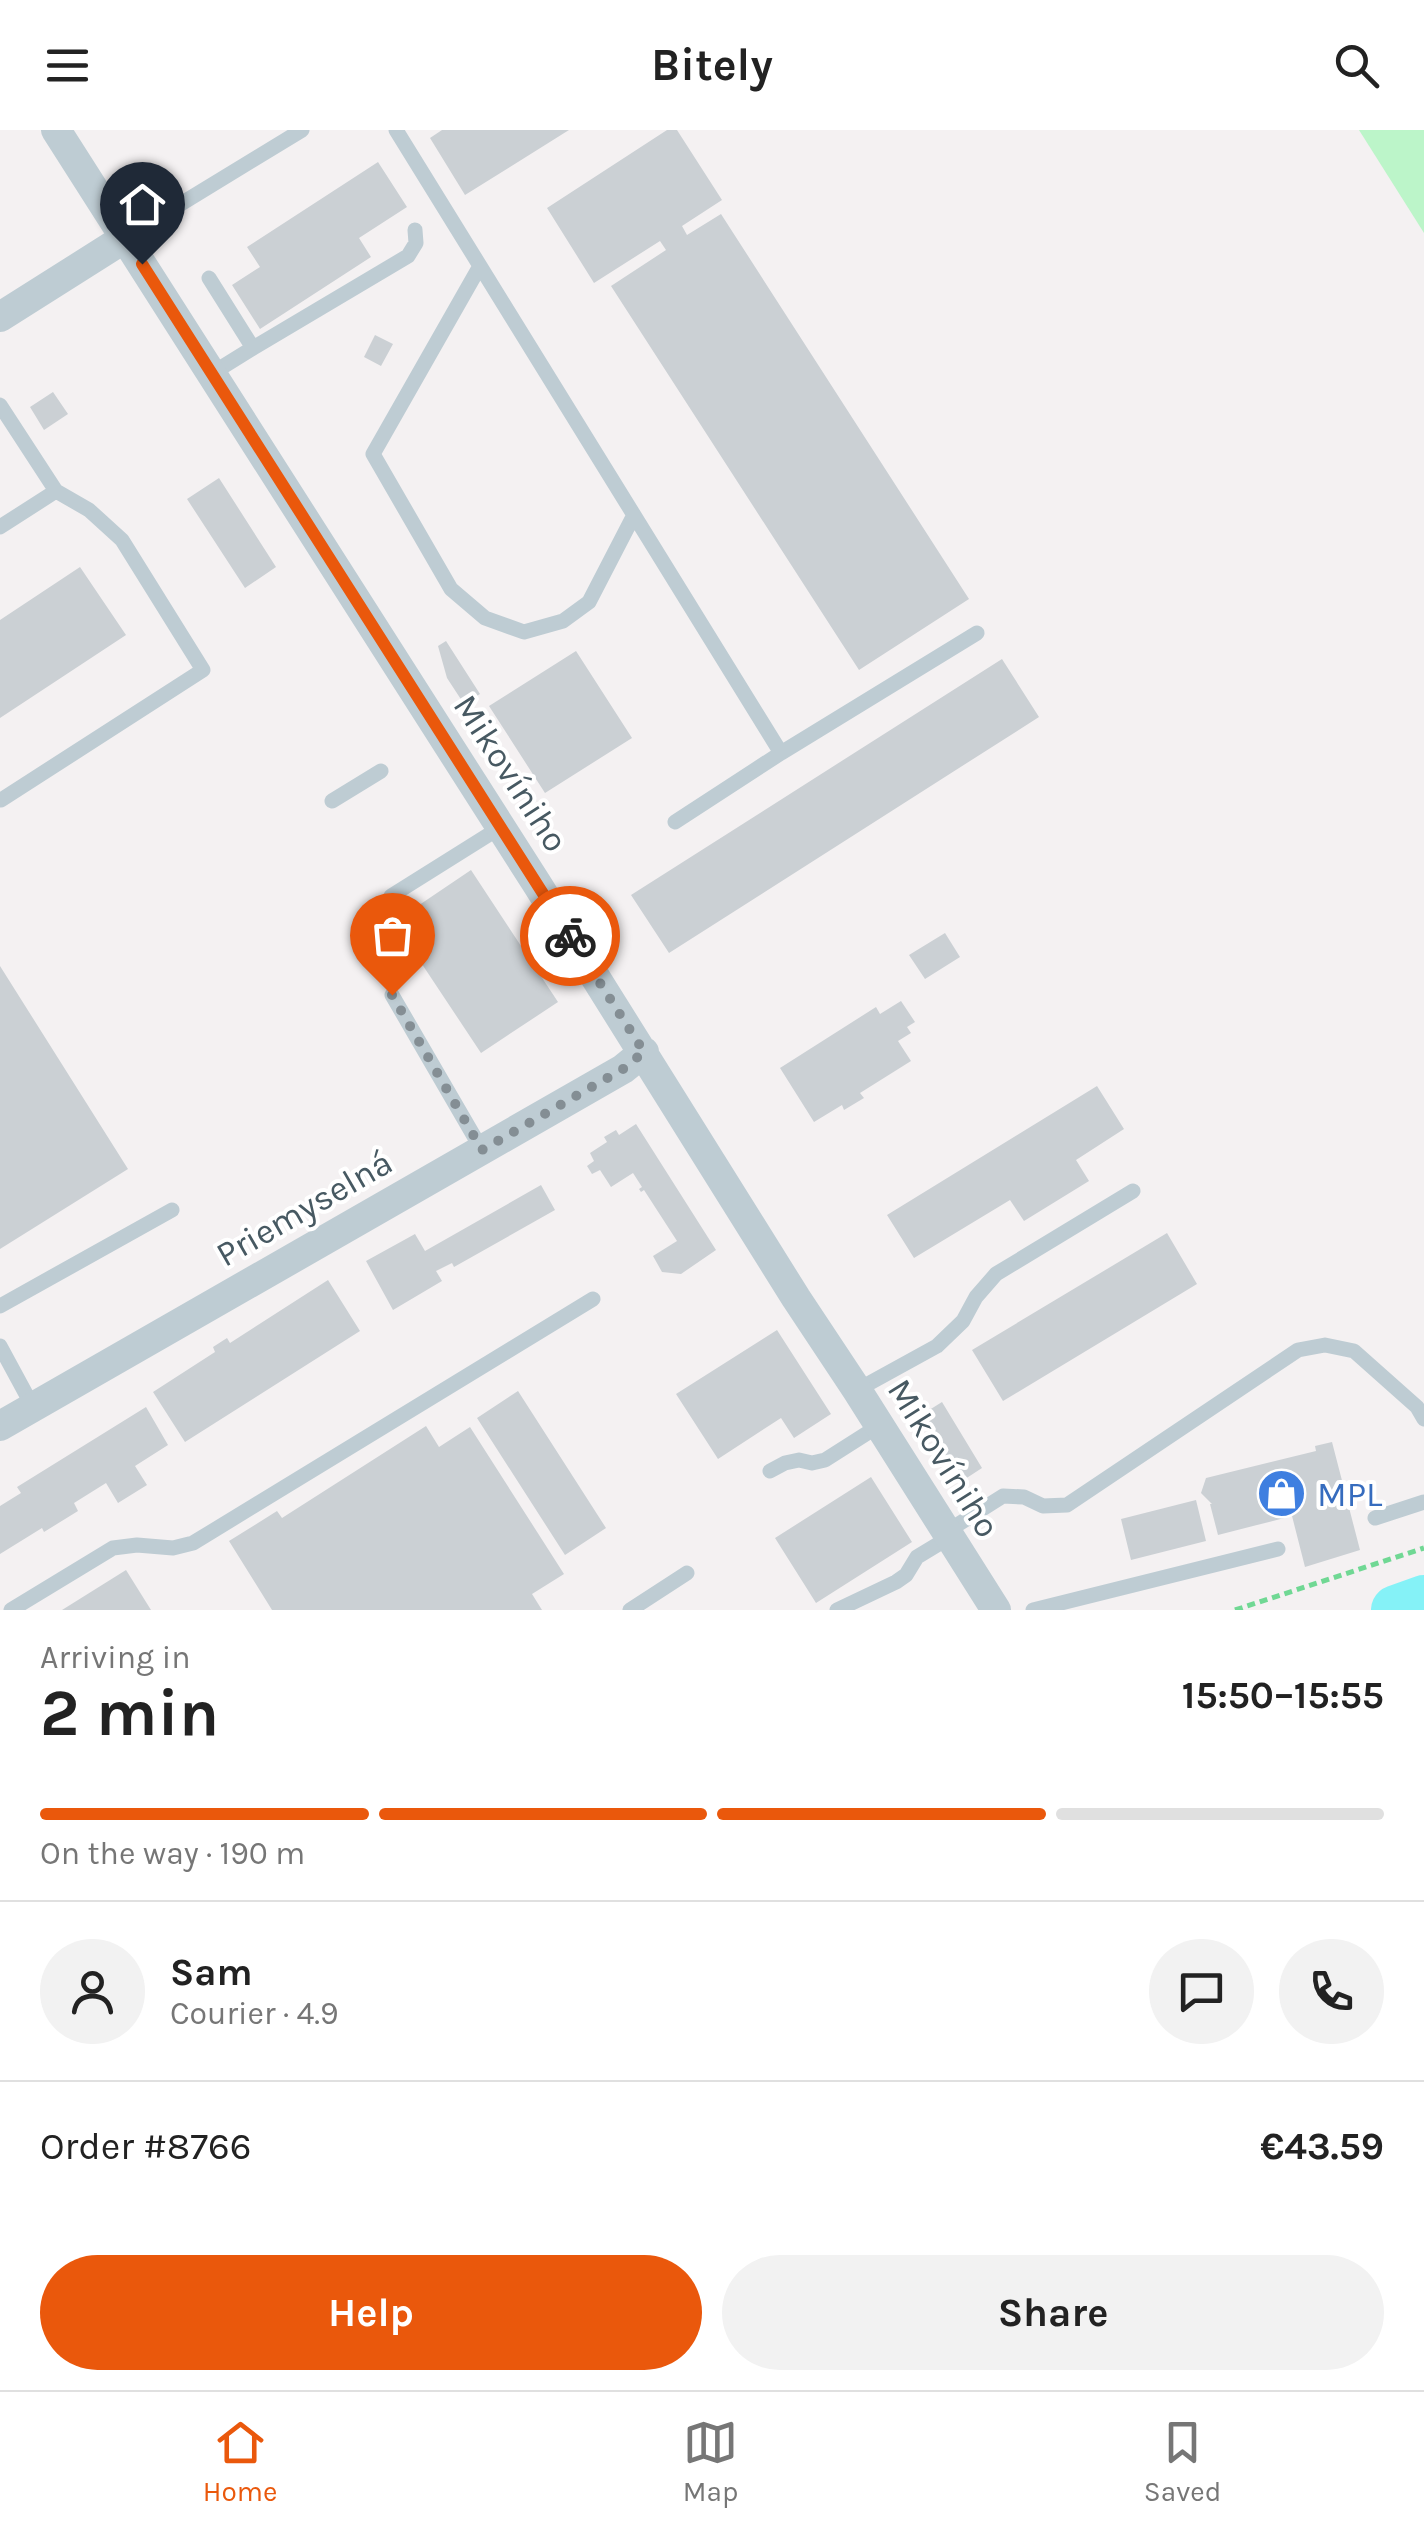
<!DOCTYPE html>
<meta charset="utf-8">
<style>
body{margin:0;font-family:Karla,sans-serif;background:#f2f2f2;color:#222;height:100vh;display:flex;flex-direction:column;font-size:38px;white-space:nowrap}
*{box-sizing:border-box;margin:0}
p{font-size:32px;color:#767676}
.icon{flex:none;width:55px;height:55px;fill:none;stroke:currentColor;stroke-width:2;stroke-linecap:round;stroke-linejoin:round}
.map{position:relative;height:1480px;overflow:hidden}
.drawer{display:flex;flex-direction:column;background:#fff;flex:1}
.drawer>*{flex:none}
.pin{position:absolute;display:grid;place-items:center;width:85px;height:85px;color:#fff;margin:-102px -42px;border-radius:50% 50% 50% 0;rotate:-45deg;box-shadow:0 0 10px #0007}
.pin .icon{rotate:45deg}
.courier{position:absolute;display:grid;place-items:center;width:100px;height:100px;margin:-50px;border:8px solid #ea580c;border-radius:50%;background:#fff;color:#222;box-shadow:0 2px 12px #0007}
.head em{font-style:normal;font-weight:700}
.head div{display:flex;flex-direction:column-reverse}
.head{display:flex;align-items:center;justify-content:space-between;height:170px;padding:0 40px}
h1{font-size:65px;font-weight:700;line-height:75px}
.bar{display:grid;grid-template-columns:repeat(4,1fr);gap:15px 10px;align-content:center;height:120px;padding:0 40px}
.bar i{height:12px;border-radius:8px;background:#e0e0e0}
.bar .selected{background:#ea580c}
.bar p{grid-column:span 4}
.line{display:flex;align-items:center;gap:25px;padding:0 40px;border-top:2px solid #e0e0e0}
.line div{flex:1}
.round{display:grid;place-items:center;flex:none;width:105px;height:105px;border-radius:52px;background:#f2f2f2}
.button{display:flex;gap:20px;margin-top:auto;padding:20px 40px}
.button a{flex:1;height:115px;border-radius:60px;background:#ea580c;color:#fff;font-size:40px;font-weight:700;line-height:115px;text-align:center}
.button a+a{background:#f2f2f2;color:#222}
header{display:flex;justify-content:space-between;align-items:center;height:130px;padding:0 40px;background:#fff;font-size:45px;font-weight:700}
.tabs{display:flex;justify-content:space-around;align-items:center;height:140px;border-top:2px solid #e0e0e0;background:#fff;font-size:28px;color:#767676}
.tabs a{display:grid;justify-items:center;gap:5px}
.tabs .selected{color:#ea580c}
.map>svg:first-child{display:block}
.green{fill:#bcf5c9}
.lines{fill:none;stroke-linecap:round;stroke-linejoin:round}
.river{stroke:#85f2f7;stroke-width:50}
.building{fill:#cbd0d4}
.path{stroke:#70d894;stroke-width:5;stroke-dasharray:8 5;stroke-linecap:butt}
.lane{stroke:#beccd3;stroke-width:15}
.street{stroke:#beccd3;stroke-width:30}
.done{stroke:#848e94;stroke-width:10;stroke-dasharray:0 18}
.route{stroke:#ea580c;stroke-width:12}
.labels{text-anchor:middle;stroke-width:8;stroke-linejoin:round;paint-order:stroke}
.street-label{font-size:35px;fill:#475962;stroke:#fff}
.shop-label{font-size:35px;fill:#366cbe;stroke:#fff;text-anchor:start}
</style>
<header><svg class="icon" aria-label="menu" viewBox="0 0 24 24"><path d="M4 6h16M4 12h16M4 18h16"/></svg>Bitely<svg class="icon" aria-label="search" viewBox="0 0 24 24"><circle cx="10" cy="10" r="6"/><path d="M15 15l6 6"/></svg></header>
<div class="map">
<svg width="1424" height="1480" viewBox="0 0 1424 1480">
<rect width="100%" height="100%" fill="#f4f1f2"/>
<path class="green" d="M 1359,0 L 1424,0 L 1424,103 Z"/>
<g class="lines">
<path class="river" d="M 1396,1480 L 1424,1470"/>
</g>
<path class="building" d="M 442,0 L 569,0 L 465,65 L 430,8 Z
M 667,0 L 677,0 L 722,70 L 682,96 L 687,105 L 721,84 L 969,469 L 859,540 L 611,156 L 666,120 L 660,111 L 594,153 L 547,78 Z
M 378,32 L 407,77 L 359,108 L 371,127 L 260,199 L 232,155 L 260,137 L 247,117 Z
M 375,205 L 393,214 L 381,236 L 364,227 Z
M 53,262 L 68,284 L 44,300 L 30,277 Z
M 219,348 L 276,437 L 245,458 L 187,369 Z
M 80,437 L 126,505 L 0,588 L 0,490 Z
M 446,511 L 480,564 L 464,574 L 447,548 L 438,516 Z
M 576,521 L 632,608 L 545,663 L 489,576 Z
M 1002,529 L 1039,587 L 669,823 L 631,765 Z
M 471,740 L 558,872 L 481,923 L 394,792 Z
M 945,803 L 960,827 L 925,849 L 909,825 Z
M 0,836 L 128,1039 L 0,1119 Z
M 901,871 L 915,892 L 907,897 L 911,903 L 898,911 L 911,931 L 860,963 L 864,968 L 844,980 L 842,975 L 814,992 L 780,938 L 876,877 L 880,884 Z
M 1097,956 L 1124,999 L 1076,1030 L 1089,1051 L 1024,1091 L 1010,1070 L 914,1128 L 887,1085 Z
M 636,994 L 716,1120 L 681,1144 L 662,1142 L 653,1126 L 677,1111 L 644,1060 L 641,1062 L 639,1059 L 642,1057 L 633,1043 L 611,1057 L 600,1040 L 592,1044 L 587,1036 L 594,1031 L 590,1023 L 607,1012 L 604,1007 L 616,1000 L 619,1005 Z
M 541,1055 L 555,1080 L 454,1137 L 452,1133 L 436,1141 L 442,1151 L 393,1180 L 366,1131 L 415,1104 L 425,1121 Z
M 1167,1103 L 1197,1154 L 1003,1271 L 972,1220 Z
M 328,1150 L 360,1201 L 185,1312 L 153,1262 L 215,1222 L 213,1217 L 227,1208 L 230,1213 Z
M 777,1200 L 831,1284 L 794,1308 L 781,1288 L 718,1329 L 676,1264 Z
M 518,1261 L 606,1398 L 565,1425 L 477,1288 Z
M 942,1272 L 982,1338 L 959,1353 L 918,1287 Z
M 146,1277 L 168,1315 L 135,1336 L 147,1355 L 118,1373 L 106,1353 L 74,1373 L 78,1381 L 44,1402 L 42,1398 L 0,1424 L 0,1376 L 21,1363 L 17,1357 Z
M 426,1296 L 439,1317 L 470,1297 L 564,1444 L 532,1464 L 542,1480 L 272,1480 L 229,1411 L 277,1381 L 282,1388 Z
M 1332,1312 L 1360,1420 L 1305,1437 L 1292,1386 L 1218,1405 L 1210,1374 L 1212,1374 L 1201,1363 L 1206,1348 L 1316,1321 L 1315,1316 Z
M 871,1347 L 912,1412 L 816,1473 L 775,1408 Z
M 1196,1370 L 1206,1411 L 1131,1430 L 1121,1389 Z
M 126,1440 L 151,1480 L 62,1480 Z"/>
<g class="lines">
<path class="path" d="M 137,54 L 142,63
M 1235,1480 L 1424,1418"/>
<path class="lane" d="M 396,0 L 781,623
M 125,108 L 302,0
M 480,136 L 373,324 L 451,459 L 485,488 L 524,502 L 563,491 L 589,472 L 634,385
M 209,148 L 253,218 L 211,244
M 253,218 L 408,126 L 416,113 L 415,100
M 0,275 L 56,361 L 0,397
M 1,670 L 203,540 L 122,410 L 89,380 L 56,361
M 332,671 L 381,641
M 675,692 L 781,623 L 977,503
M 391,766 L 501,697
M 392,865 L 482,1020
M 0,1176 L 172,1080
M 0,1216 L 33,1277
M 857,1260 L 937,1216 L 963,1191 L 976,1167 L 996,1144 L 1133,1061
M 770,1341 L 785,1333 L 799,1330 L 812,1333 L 825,1330 L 880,1295
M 1375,1388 L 1424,1372
M 946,1402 L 1003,1366 L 1024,1367 L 1043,1376 L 1067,1375 L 1298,1220 L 1325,1215 L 1354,1221 L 1417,1277 L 1424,1289
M 11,1480 L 113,1418 L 137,1415 L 173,1418 L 193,1413 L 593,1169
M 630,1480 L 687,1443
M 837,1480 L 896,1452 L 906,1445 L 917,1427 L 950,1407
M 1033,1480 L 1278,1419"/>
<path class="street" d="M 56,0 L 537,754 L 796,1168 L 857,1260 L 996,1480
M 0,187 L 125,108
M 0,1296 L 623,939 L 644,922"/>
</g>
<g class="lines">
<path class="done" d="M 392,865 L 482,1020 L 623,939 L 644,922 L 570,806"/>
<path class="route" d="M 142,134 L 570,806"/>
</g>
<defs>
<symbol id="shop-disc" viewBox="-11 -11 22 22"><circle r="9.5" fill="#3f7fe0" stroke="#fff"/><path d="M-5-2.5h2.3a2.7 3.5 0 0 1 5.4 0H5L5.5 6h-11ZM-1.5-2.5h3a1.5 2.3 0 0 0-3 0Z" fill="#fff"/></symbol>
</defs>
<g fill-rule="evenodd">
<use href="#shop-disc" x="1254" y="1336" width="55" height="55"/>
</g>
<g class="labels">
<g class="street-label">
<text transform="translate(511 643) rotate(57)" y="12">Mikovíniho</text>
<text transform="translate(304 1078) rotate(-30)" y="12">Priemyselná</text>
<text transform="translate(944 1328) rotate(58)" y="12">Mikovíniho</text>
</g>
<g class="shop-label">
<text x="1317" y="1376">MPL</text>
</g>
</g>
</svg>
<div class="pin" style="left:392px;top:865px;background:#ea580c"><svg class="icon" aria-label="bag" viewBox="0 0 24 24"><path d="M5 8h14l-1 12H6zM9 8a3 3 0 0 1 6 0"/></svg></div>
<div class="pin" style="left:142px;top:134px;background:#1f2937"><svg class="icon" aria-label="home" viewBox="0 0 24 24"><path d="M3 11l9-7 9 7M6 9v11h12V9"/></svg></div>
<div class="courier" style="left:570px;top:806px"><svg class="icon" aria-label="bike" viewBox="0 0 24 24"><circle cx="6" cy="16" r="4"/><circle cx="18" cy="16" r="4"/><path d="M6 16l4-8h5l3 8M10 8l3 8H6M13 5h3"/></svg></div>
</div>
<section class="drawer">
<div class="head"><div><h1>2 min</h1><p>Arriving in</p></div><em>15:50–15:55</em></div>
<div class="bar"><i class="selected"></i><i class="selected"></i><i class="selected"></i><i></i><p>On the way · 190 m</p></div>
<div class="line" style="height:180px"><a class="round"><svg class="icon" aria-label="person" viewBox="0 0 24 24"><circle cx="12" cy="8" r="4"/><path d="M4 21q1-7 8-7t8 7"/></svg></a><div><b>Sam</b><p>Courier · 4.9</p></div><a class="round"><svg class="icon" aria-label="chat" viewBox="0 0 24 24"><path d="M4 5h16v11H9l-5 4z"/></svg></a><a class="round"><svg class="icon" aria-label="phone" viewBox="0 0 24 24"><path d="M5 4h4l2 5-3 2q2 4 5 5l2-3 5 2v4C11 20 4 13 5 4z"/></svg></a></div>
<div class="line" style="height:130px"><div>Order #8766</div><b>€43.59</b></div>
<div class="button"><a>Help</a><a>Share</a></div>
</section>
<nav class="tabs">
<a class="selected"><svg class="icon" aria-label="home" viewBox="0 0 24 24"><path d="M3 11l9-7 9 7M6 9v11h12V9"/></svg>Home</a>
<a><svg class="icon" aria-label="map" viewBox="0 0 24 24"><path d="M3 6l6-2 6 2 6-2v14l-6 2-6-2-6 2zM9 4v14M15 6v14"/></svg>Map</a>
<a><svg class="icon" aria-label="saved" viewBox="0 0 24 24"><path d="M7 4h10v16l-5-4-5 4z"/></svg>Saved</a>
</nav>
